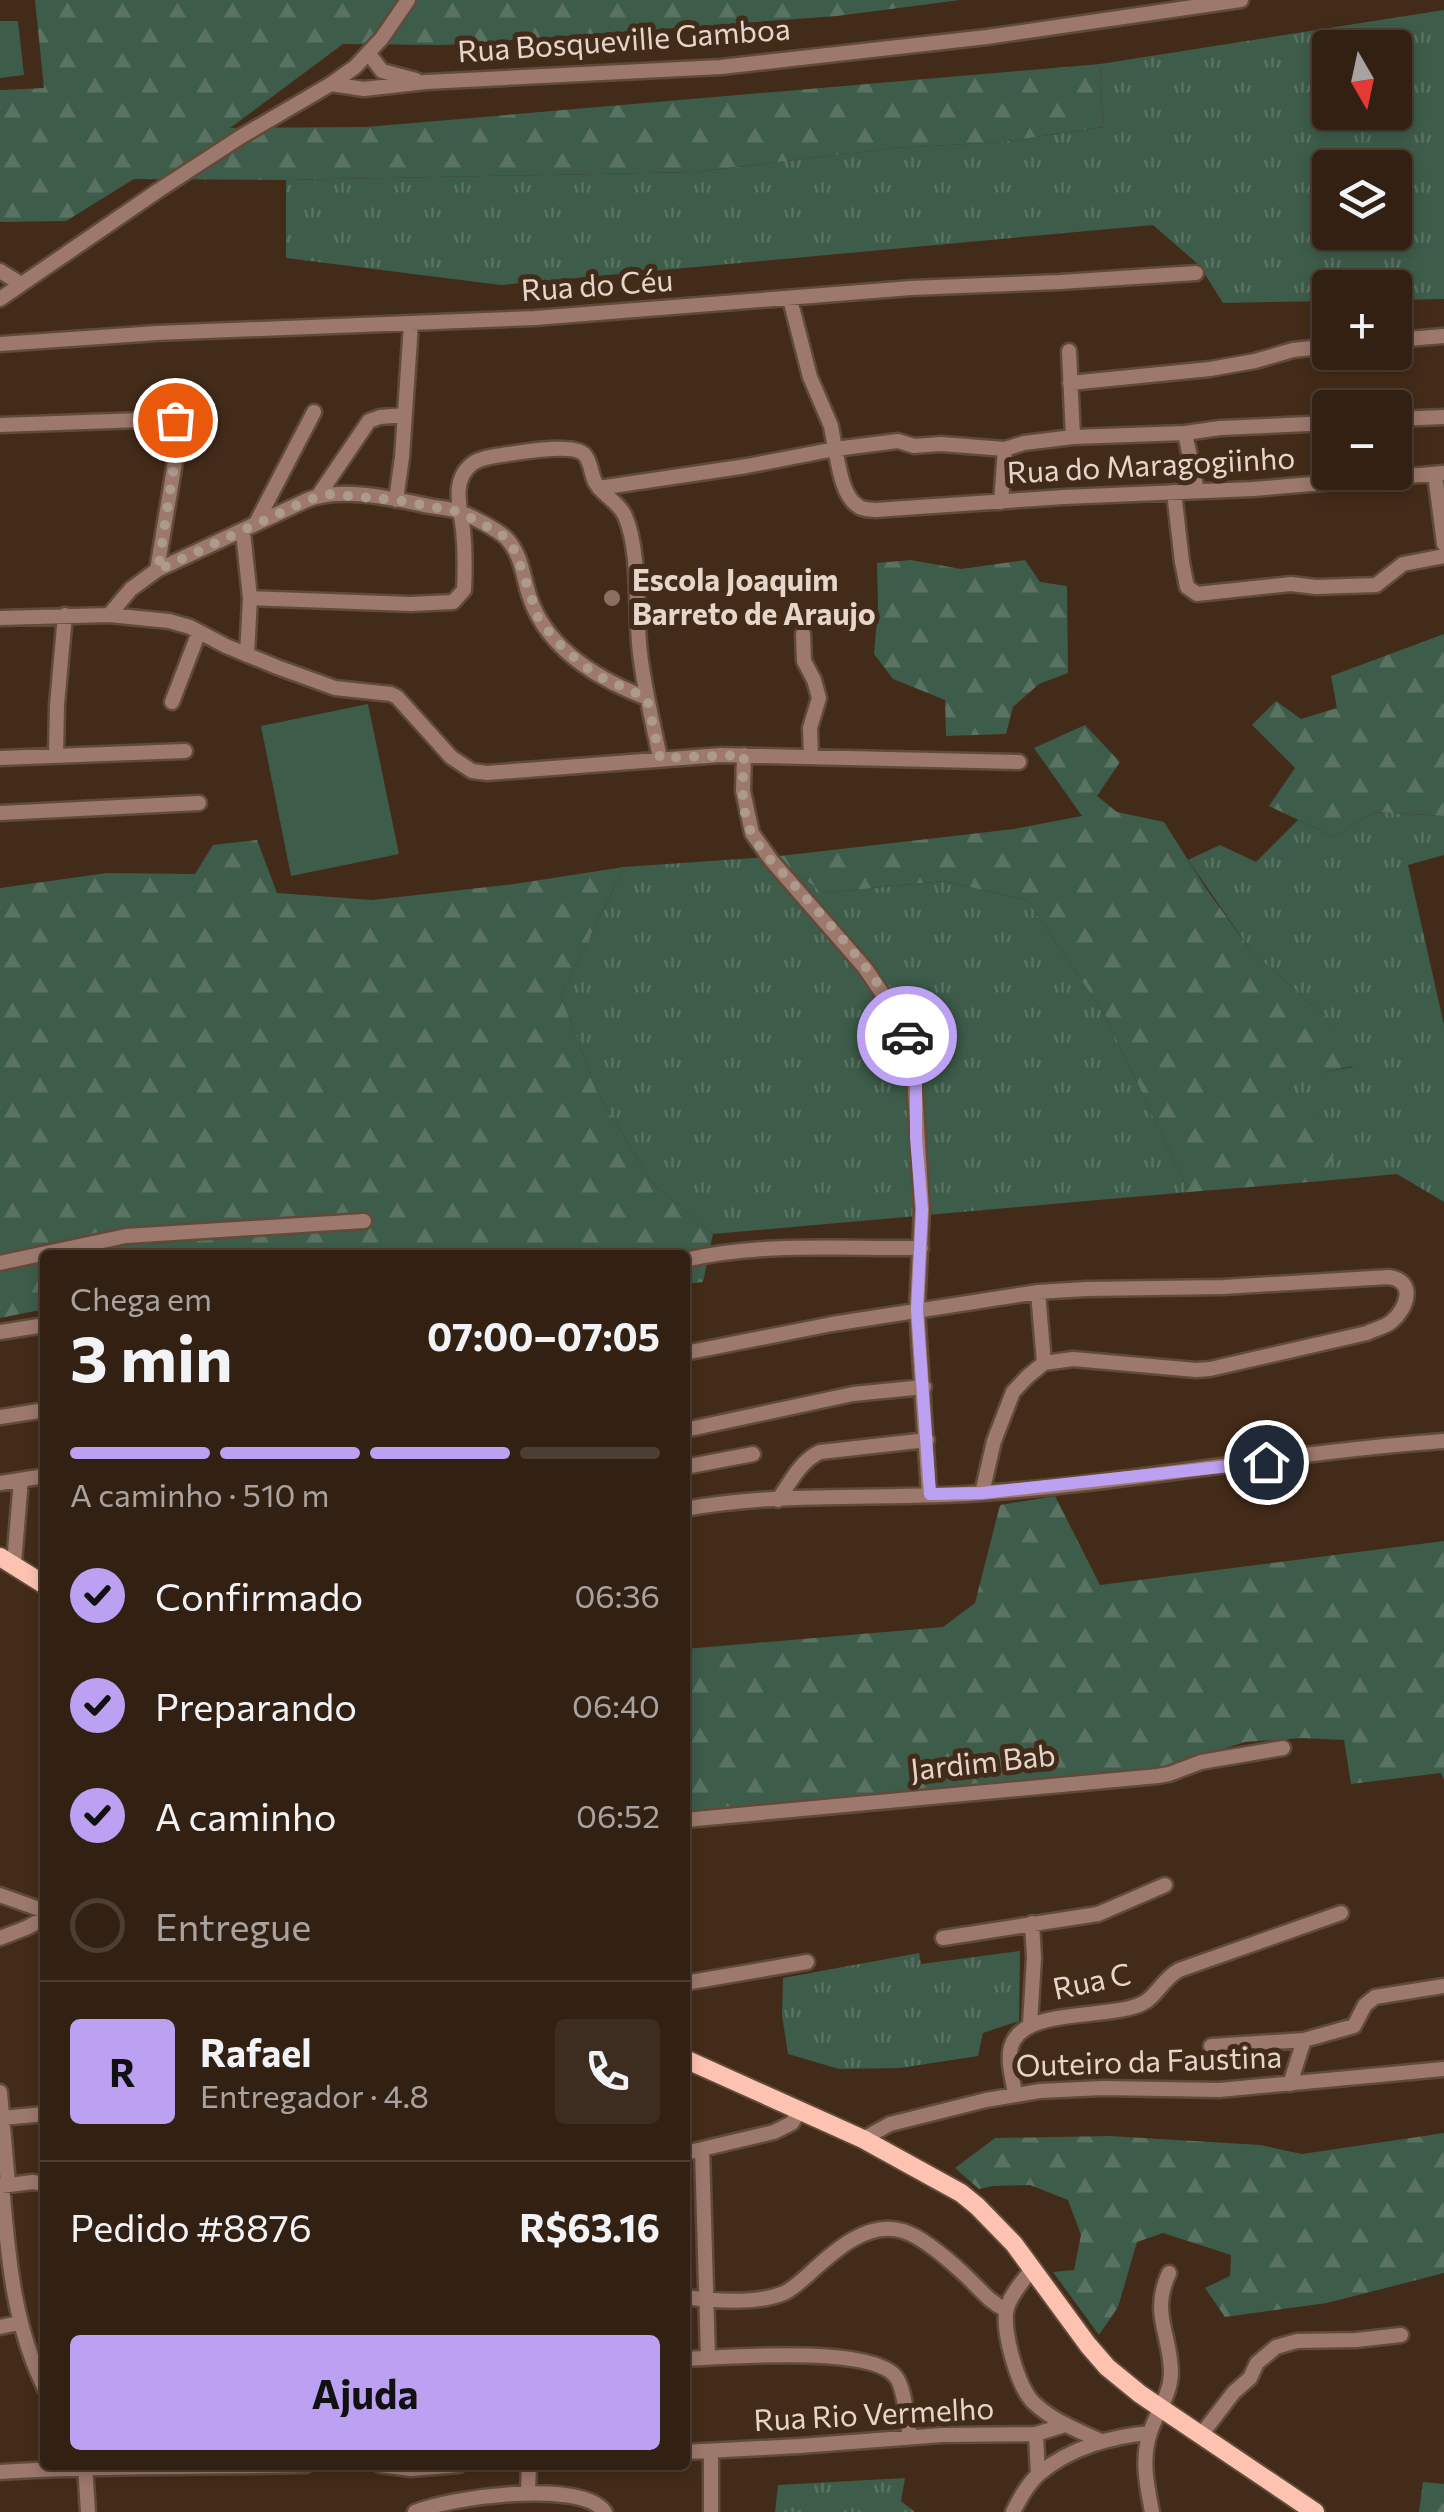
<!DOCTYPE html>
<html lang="pt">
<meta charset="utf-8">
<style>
body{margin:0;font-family:Commissioner,sans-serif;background:#3d2d21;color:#f1f3f6;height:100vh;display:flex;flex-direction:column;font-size:38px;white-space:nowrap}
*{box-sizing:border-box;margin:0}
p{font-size:32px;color:#a8a3a0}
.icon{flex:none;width:55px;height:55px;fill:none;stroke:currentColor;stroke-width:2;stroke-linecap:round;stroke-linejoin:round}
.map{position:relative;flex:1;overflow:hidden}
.side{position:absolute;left:40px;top:1250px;width:650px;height:1220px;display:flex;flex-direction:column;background:#322013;border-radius:10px;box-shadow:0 5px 15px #0003,0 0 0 2px #4d3e33}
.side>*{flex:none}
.needle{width:65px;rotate:171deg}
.buttons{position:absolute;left:1312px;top:30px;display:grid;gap:20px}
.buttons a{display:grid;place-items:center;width:100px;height:100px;border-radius:10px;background:#322013;box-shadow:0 5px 15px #0003,0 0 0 2px #4d3e33;font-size:50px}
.pin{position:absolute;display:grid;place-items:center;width:85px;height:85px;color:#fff;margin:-42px;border:5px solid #fff;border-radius:50%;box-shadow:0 2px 10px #0007}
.courier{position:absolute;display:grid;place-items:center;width:100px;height:100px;margin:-50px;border:8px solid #bca0f2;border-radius:50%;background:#fff;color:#222;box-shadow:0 2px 12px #0007}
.headline em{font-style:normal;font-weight:700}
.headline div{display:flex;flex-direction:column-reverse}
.headline{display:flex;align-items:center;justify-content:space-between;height:170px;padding:0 30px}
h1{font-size:65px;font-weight:700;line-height:75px}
.bar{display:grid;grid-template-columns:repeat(4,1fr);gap:15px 10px;align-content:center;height:120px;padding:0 30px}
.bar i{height:12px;border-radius:8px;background:#4d3e33}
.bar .active{background:#bca0f2}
.bar p{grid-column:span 4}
.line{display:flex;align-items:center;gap:25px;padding:0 30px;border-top:2px solid #4d3e33}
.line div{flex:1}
.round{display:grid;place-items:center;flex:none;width:105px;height:105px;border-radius:10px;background:#3d2d21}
ol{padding:0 30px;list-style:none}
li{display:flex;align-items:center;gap:30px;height:110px}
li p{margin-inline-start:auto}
li .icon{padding:10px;border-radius:50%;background:#bca0f2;color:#111;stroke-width:4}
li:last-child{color:#a8a3a0}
li i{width:55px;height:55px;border:5px solid #4d3e33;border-radius:50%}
.action{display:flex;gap:20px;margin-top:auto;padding:20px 30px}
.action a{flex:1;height:115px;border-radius:10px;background:#bca0f2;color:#111;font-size:40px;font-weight:700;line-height:115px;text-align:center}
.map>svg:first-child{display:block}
.grass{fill:url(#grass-tufts);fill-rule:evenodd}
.forest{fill:url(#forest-firs)}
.pitch{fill:#3d5c49}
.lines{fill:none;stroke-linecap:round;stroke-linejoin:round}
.minor-casing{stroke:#604a39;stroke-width:19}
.major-casing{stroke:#604a39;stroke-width:22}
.minor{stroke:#9c786d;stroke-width:14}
.major{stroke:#fec2b1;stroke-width:18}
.done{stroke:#ac9a8c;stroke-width:10;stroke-dasharray:0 18}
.route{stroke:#bca0f2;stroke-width:12}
.education-dot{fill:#8d6e63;stroke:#432b19;stroke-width:4}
.labels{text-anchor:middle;stroke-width:10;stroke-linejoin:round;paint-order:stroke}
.street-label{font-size:30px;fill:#e5d5ca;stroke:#432b19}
.poi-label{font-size:30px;font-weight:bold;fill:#e5d5ca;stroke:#432b19;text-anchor:start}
</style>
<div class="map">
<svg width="1444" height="2512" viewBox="0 0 1444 2512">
<defs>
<pattern id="grass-tufts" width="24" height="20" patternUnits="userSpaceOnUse" patternTransform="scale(2.5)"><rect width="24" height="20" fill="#3d5c49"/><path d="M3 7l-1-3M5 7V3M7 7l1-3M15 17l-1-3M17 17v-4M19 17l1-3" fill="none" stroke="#597262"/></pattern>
<pattern id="forest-firs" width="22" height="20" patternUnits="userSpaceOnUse" patternTransform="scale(2.5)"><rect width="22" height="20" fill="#3d5c49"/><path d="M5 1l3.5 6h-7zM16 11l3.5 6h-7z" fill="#597262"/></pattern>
</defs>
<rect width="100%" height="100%" fill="#432b19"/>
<path class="grass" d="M 1444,10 L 1444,299 L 1395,300 L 1395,288 L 1330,288 L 1330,301 L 1223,303 L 1199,265 L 1153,225 L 501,285 L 286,258 L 286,180 L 695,172 L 894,148 L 1002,142 L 1103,127 L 1100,64 ZM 1330,48 L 1395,48 L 1395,112 L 1330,112 ZM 1330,168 L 1395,168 L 1395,232 L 1330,232 Z
M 1374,812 L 1444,816 L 1444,855 L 1408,865 L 1444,1025 L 1444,1202 L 1397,1174 L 1322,1181 L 1346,1125 L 1291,1106 L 1290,1078 L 1353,1067 L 1327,1018 L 1251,951 L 1188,860 L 1220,845 L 1256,862 L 1298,820 L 1334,837 Z
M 780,856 L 789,869 L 824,893 L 943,881 L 1027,900 L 1105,1015 L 1189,1192 L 713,1234 L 651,1182 L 596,1090 L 561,996 L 624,867 Z
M 1020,1951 L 1019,2021 L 983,2033 L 978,2056 L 900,2068 L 839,2069 L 788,2054 L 782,2015 L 783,1978 L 919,1953 L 921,1964 Z
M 905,2478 L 901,2501 L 915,2512 L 775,2512 L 778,2485 Z"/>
<path class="forest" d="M 35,0 L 960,0 L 837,16 L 445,45 L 343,44 L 230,128 L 366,127 L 1100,64 L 1103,127 L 1002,142 L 894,148 L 695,172 L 286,180 L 134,179 L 66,221 L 0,222 L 0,90 L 44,88 Z
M 911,560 L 961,569 L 1025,560 L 1040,582 L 1067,586 L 1068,673 L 1039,684 L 1013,707 L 1006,734 L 946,736 L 945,700 L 893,679 L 874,654 L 878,607 L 877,563 Z
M 1444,634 L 1444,816 L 1374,812 L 1334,837 L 1269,806 L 1295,768 L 1252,725 L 1276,701 L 1301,719 L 1337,708 L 1331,676 Z
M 1085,725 L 1120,762 L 1097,796 L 1117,812 L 1164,822 L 1205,887 L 1251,951 L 1327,1018 L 1354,1066 L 1290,1079 L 1292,1106 L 1347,1125 L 1322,1181 L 1189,1192 L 1105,1015 L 1027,900 L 943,881 L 824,893 L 789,869 L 780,856 L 1014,829 L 1082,816 L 1034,748 Z
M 257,840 L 277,893 L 372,900 L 514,884 L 624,867 L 561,996 L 596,1090 L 651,1182 L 713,1234 L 703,1282 L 685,1284 L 685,1255 L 45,1255 L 45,1309 L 0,1318 L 0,888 L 107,873 L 195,874 L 213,845 Z
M 1055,1496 L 1100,1585 L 1444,1541 L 1444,1780 L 1441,1773 L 1351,1784 L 1344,1740 L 1302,1738 L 1245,1742 L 1162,1768 L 685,1811 L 685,1649 L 943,1627 L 975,1603 L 1000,1505 Z
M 1444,2133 L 1444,2273 L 1327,2303 L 1225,2317 L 1205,2288 L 1230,2276 L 1231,2255 L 1163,2233 L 1137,2242 L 1118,2307 L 1099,2335 L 1053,2272 L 1074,2270 L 1081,2235 L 1068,2200 L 1030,2185 L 993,2186 L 979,2189 L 955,2168 L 995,2138 L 1110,2136 L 1260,2145 L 1302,2154 Z
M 1423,2482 L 1444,2484 L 1444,2512 L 1419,2512 Z"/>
<path class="pitch" d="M 0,21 L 18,21 L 24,75 L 0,78 Z
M 368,704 L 399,854 L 291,876 L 261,726 Z"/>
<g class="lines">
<defs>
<path id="minor" d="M 369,54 L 382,71 L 416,80
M 331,84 L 364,89 L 426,82 L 721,67 L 987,37 L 1241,0
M 0,271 L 21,284
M 0,299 L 159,190 L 242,136 L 331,84 L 355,67 L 382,38 L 408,0
M 790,299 L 810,377 L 831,426 L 835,449 L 898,441 L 914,446 L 941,444 L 1005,449
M 1395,340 L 1444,336
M 0,344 L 157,333 L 535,318 L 911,288 L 1060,282 L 1196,273
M 1069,351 L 1073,437
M 1070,383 L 1210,369 L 1255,361 L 1293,350 L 1330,346
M 1395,419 L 1444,417
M 0,425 L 170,419 L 179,422 L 181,426 L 157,570
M 1185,433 L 1197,491
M 1435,474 L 1444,544
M 599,488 L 747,466 L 835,449 C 839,466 842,496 858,506 C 863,510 869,509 875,510 L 1064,497 L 1253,489 L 1444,473
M 1174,492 L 1182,562 L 1187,587 L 1197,594 L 1291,584 L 1316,587 L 1376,585 L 1403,564 L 1444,556
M 318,496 L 369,421 L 380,417 L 405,415
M 396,500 L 402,457 L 411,324
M 1001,502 L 1005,449 L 1024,443 L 1073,437 L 1185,433 L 1220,428 L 1330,423
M 256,523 L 314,412
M 243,532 L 250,598 L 247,655
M 250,598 L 411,604 L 453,602 L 464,590 C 465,570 465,549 463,529 C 460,508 451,480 472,464 C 481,457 497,456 508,454 C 524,452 572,443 584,454 C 591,461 591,474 595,482 C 603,496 619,502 625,516 C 641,553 635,613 640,653 C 644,689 653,723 660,758
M 109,615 L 131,589 L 157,570 L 307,500 C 341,486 395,499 429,506 C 439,508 450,508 460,512 C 471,516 498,530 506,538 C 521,553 523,576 529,595 C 546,649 597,679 647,698
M 0,618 L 109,615 L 169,621 L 190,627 L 226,646 L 277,667 L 335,688 L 391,694 L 397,697 L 451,757 L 472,771 L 487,773 L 721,755 L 1019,762
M 803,634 L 804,661 L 814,680 L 819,698 L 810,728 L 811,756
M 172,702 L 199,632
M 56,755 L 57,705 L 65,615
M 744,755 L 743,791 L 752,833 L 771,860 L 865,968 L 903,1024 L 913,1056 L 922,1210 L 917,1309 L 929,1494
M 0,758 L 185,751
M 0,813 L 199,803
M 685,1260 C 762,1242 843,1249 921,1248
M 0,1263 L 126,1236 L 364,1221
M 1038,1292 L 1044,1363
M 0,1332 L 45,1325
M 685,1353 L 832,1324 L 1038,1292 L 1086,1289 L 1223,1287 L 1389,1277 C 1417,1281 1407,1309 1391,1322 C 1385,1327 1375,1329 1367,1333 L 1210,1369 L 1196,1370 L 1073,1359 L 1044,1363 L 1027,1377 L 1013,1392 L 994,1441 L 982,1493
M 0,1417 L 45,1410
M 685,1430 L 853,1394 L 924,1387
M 685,1467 L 753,1454
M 0,1483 L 45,1476
M 778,1500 C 790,1483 800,1461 820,1452 L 927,1440
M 685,1509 C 780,1491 885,1500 982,1493 C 1136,1482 1289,1452 1444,1441
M 14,1563 L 21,1480
M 685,1820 L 1158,1776 L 1169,1774 L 1201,1762 L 1283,1748
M 0,1895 L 45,1911
M 0,1938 L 26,1928 L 45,1918
M 943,1938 L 1098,1914 L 1165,1885
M 685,1983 L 807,1962
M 1030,2024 L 1034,1958 L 1032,1923
M 1211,2046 L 1304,2040
M 1290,2084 L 1304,2040 L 1354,2026 L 1365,2005 L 1375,1997 L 1444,1986
M 0,2092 L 8,2184
M 1015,2094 C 1013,2080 1007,2061 1011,2047 C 1022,2005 1114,2021 1145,2002 C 1157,1995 1162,1980 1179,1970 L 1341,1913
M 2,2118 L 45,2114
M 863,2139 L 890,2124 L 986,2100 L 1040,2091 L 1103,2088 L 1219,2090 L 1444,2069
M 702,2149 L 708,2358
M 685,2153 L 774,2132 L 792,2123 L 800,2109
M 2,2185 C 8,2256 13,2324 45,2389
M 1,2186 L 33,2182 L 45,2184
M 1032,2269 C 1023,2281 1011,2294 1007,2308 C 1001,2328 1018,2389 1034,2403 C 1053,2421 1077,2430 1101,2441
M 685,2297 C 714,2301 757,2304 784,2293 C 794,2288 801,2281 809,2274 C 833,2252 867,2220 903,2231 C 923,2237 950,2261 965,2275 C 979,2288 989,2302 1006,2310
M 0,2327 L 19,2323
M 685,2359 C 725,2357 872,2345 896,2377 C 905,2388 907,2423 910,2437
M 1036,2434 L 1038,2475
M 1201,2435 L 1234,2392 L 1250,2378 L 1257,2363 L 1276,2347 L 1297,2341 L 1356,2340 L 1401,2335
M 685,2452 L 800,2446 L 942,2435 L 1036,2434 L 1065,2425
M 85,2465 L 88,2512
M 380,2465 L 411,2469 L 459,2465
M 0,2472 C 102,2465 204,2468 306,2465
M 528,2492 L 529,2465
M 415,2512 C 450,2497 581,2479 605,2512
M 711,2512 L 711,2451
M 1013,2512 C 1020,2498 1028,2483 1040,2473 C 1070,2448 1112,2436 1150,2433
M 1152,2512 C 1147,2486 1141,2459 1150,2433 C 1156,2413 1170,2396 1171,2374 C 1171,2333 1150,2315 1169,2273"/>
<path id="major" d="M 0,1557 L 45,1585
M 685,2059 L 863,2139 L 961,2193 L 977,2206 L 1014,2244 L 1088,2345 L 1107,2367 L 1140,2394 L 1315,2512"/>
</defs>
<use href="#minor" class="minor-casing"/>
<use href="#major" class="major-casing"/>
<use href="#minor" class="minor"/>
<use href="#major" class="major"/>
</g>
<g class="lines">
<path class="done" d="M 175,420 L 180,426 L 158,570 L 308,500 L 326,494 L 396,500 L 460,512 L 501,534 L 509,541 L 516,553 L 538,617 L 555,640 L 578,661 L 598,676 L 647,698 L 660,758 L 744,755 C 743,780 740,808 751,832 C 761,853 780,869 795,886 C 832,927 887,984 907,1036"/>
<path class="route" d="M 907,1036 L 916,1075 L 916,1138 L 922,1210 L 917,1310 L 930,1494 L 982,1493 L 1266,1462"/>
</g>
<circle class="education-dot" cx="612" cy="598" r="10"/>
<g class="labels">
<g class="street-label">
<text transform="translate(624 41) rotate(-4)" y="10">Rua Bosqueville Gamboa</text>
<text transform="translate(597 286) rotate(-4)" y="10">Rua do Céu</text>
<text transform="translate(1151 466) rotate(-3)" y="10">Rua do Maragogiinho</text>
<text transform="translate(983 1763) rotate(-6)" y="10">Jardim Bab</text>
<text transform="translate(1092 1982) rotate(-12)" y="10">Rua C</text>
<text transform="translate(1149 2062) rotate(-2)" y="10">Outeiro da Faustina</text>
<text transform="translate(874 2415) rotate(-3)" y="10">Rua Rio Vermelho</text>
</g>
<g class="poi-label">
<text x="632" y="591">Escola Joaquim<tspan x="632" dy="34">Barreto de Araujo</tspan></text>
</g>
</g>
</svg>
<div class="buttons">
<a><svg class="needle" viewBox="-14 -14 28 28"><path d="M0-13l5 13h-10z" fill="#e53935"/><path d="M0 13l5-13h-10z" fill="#a8a3a0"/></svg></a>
<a><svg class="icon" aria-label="layers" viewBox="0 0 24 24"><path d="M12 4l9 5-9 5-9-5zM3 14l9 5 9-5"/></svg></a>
<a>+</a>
<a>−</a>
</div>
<div class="pin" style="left:175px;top:420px;background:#ea580c"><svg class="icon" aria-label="bag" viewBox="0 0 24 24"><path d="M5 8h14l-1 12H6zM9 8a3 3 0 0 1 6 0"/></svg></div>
<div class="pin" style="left:1266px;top:1462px;background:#1f2937"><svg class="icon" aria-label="home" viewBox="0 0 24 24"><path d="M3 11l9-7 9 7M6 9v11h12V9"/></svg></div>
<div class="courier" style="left:907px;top:1036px"><svg class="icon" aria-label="car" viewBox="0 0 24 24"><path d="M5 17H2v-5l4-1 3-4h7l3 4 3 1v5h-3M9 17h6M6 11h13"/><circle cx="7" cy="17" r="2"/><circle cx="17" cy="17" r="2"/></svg></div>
<section class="side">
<div class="headline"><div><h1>3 min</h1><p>Chega em</p></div><em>07:00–07:05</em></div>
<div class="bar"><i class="active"></i><i class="active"></i><i class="active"></i><i></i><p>A caminho · 510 m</p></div>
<ol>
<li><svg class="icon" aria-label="check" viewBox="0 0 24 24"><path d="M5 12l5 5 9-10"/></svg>Confirmado<p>06:36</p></li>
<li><svg class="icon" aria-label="check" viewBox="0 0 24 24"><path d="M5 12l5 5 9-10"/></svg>Preparando<p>06:40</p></li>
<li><svg class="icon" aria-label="check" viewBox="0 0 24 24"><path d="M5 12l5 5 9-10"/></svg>A caminho<p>06:52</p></li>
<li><i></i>Entregue</li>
</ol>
<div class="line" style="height:180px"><b class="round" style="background:#bca0f2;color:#111">R</b><div><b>Rafael</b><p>Entregador · 4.8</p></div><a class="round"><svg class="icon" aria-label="phone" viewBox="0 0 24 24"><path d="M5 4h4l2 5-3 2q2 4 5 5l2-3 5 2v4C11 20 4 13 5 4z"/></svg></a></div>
<div class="line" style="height:130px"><div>Pedido #8876</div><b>R$63.16</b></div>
<div class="action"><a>Ajuda</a></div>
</section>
</div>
